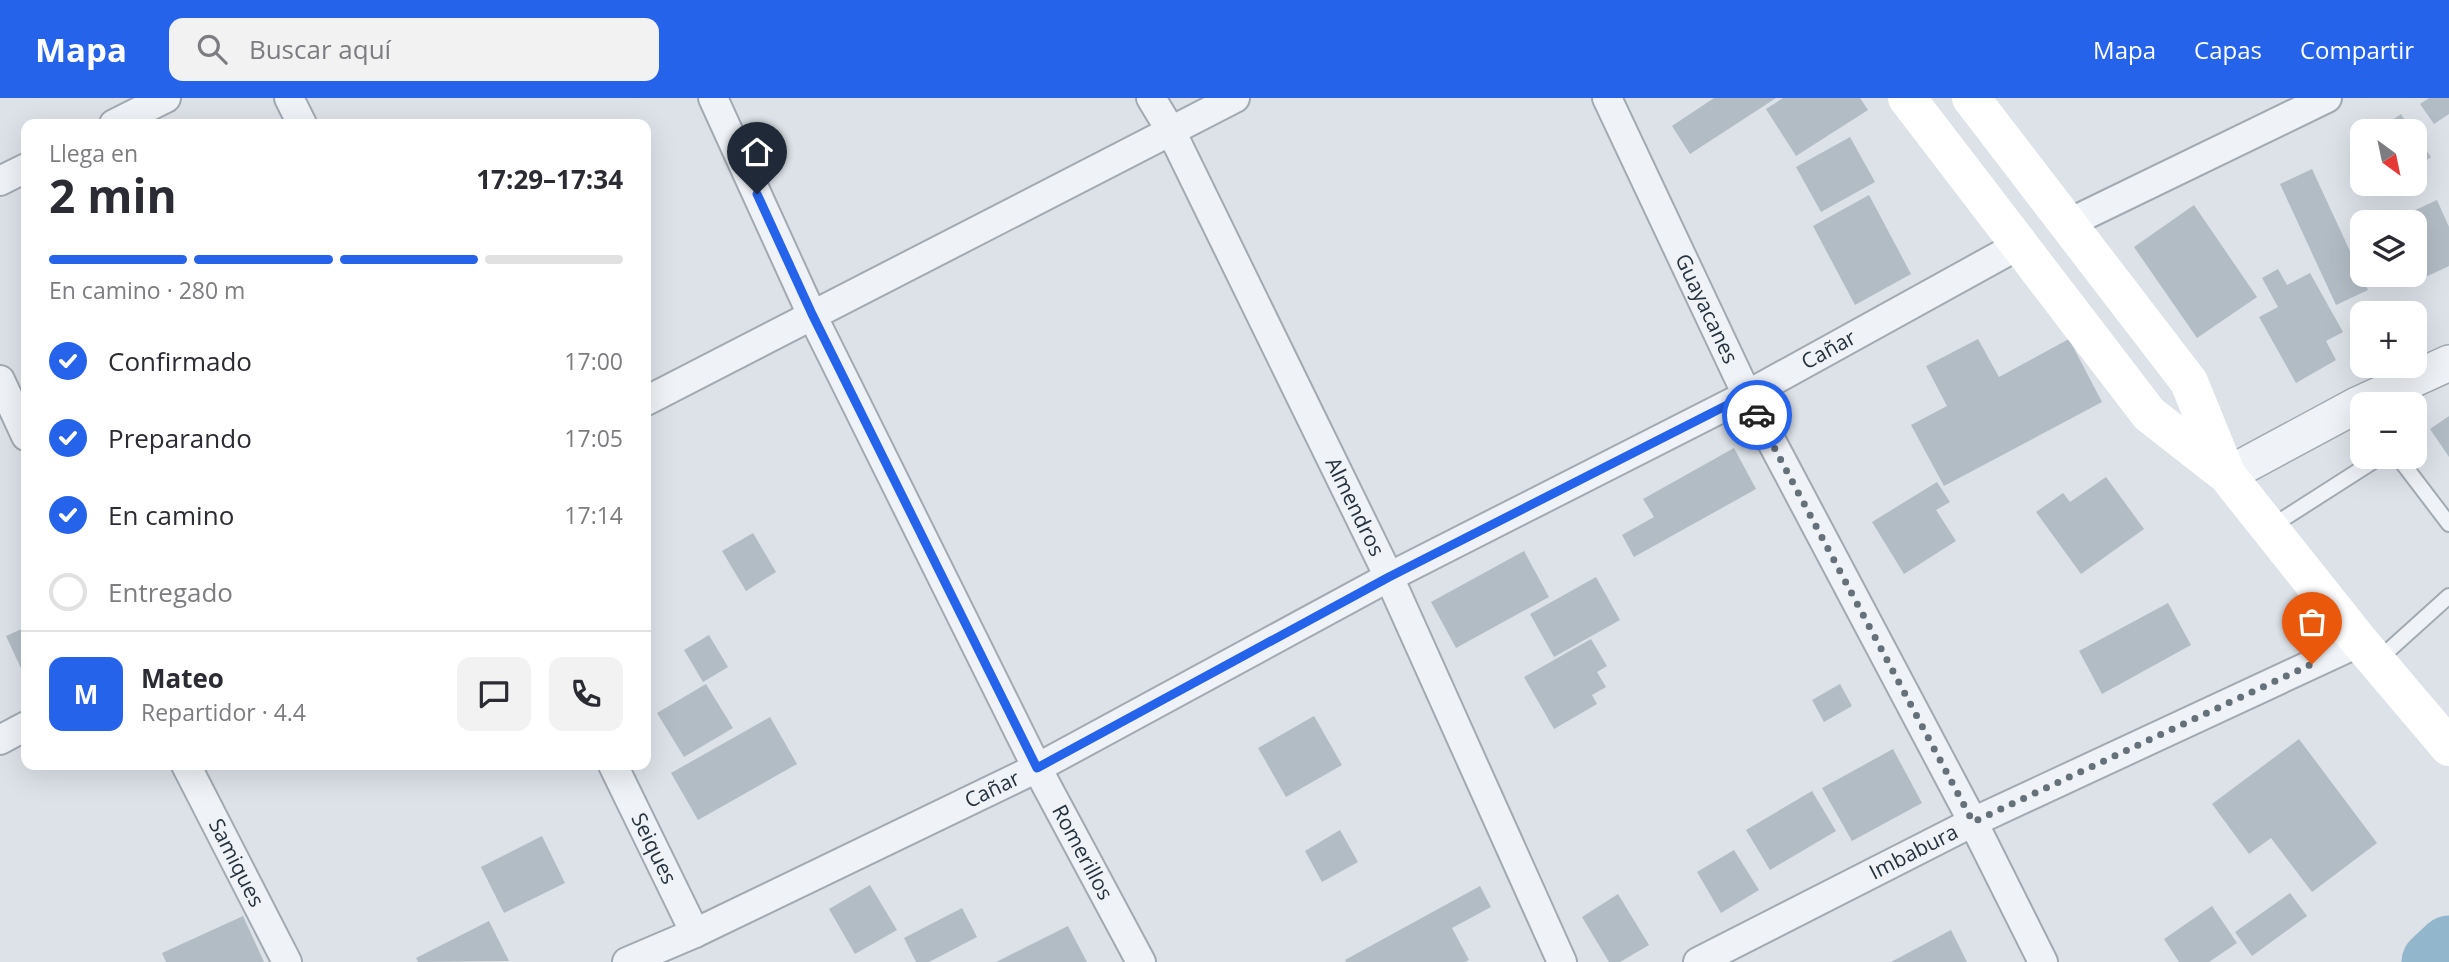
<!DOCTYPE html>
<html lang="es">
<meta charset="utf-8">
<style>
body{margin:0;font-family:"Open Sans",sans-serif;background:#f2f2f3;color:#2b2b33;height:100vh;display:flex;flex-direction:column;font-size:26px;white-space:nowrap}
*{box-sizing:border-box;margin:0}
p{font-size:23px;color:#7c7c81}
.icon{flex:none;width:38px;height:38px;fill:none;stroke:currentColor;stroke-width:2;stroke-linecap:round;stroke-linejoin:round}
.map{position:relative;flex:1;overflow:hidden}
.details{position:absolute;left:21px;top:21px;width:630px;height:651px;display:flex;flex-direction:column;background:#fff;border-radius:14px;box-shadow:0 7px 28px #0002}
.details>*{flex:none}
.needle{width:46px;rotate:147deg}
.buttons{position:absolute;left:2350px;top:21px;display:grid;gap:14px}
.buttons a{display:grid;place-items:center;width:77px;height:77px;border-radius:14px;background:#fff;box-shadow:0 7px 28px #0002;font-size:35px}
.pin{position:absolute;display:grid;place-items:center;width:60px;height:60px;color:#fff;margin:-72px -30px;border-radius:50% 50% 50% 0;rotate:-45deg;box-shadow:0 0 7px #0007}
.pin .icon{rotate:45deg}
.courier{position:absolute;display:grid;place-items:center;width:70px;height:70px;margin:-35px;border:5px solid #2563eb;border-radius:50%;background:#fff;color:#222;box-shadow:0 2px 9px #0007}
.summary em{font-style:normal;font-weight:700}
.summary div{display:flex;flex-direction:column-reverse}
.summary{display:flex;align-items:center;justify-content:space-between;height:119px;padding:0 28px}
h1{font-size:46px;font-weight:700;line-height:52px}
.bar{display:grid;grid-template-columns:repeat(4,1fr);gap:10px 7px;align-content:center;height:84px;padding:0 28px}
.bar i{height:9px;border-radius:5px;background:#e1e1e2}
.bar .current{background:#2563eb}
.bar p{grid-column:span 4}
.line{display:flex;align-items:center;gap:18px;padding:0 28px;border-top:2px solid #e1e1e2}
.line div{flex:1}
.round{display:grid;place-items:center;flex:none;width:74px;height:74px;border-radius:14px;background:#f2f2f3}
ol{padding:0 28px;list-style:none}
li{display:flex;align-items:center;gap:21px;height:77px}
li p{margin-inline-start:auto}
li .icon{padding:7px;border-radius:50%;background:#2563eb;color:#fff;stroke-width:4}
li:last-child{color:#7c7c81}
li i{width:38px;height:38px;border:4px solid #e1e1e2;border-radius:50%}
header{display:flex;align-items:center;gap:42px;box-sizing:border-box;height:98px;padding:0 35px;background:#2563eb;color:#fff}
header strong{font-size:33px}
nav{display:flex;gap:38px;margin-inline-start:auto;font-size:24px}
.search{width:490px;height:63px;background:#f2f2f3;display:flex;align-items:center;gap:18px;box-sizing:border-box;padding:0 24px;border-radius:14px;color:#7c7c81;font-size:26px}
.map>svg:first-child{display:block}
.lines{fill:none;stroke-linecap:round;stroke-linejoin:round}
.river{stroke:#92b6cc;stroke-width:63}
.building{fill:#b2bcc5}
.service-casing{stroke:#a1aab2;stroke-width:18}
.minor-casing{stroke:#a1aab2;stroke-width:32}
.tertiary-casing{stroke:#a1aab2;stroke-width:38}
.service{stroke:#eff2f6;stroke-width:14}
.minor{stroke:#eff2f6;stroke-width:28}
.tertiary{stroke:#eff2f6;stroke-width:35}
.secondary{stroke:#fff;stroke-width:38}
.done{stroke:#64707a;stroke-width:7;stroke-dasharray:0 12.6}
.route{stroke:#2563eb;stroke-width:9}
.labels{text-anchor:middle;stroke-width:7;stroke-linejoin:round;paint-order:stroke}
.street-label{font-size:21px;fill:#24323f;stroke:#ebf1f5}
</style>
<header>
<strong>Mapa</strong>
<div class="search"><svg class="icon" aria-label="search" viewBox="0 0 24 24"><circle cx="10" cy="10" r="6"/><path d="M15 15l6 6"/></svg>Buscar aquí</div>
<nav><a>Mapa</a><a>Capas</a><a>Compartir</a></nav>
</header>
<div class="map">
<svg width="2449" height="864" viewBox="0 0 2449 864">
<rect width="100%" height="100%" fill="#dce2e8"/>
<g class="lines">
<path class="river" d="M 2433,864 L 2449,849"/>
</g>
<path class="building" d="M 1714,0 L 1776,0 L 1690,56 L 1672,28 Z
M 1783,0 L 1860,0 L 1868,12 L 1796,58 L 1766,11 Z
M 2429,0 L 2449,0 L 2449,16 L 2434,26 L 2420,6 Z
M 2401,16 L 2413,33 L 2376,33 Z
M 2415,36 L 2431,59 L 2415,70 Z
M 1850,39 L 1875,84 L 1821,114 L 1796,69 Z
M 2312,71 L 2368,192 L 2336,207 L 2280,86 Z
M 1869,97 L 1911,176 L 1855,207 L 1813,128 Z
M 2437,102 L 2449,129 L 2449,168 L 2419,182 L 2415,174 L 2415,124 L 2390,124 Z
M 2194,107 L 2257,199 L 2197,240 L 2134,149 Z
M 2278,171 L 2287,187 L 2310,175 L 2343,234 L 2326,243 L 2336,262 L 2296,285 L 2259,219 L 2278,209 L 2262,180 Z
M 1978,241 L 1999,279 L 2069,241 L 2102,304 L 1944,388 L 1911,327 L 1947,308 L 1926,268 Z
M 2449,318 L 2449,359 L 2430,331 Z
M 1734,350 L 1756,391 L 1634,459 L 1622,437 L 1654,419 L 1643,401 Z
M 2106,379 L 2144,431 L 2081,476 L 2036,414 L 2063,395 L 2070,404 Z
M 1937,384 L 1950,404 L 1936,412 L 1956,443 L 1904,476 L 1872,424 Z
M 753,435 L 776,474 L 746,493 L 722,453 Z
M 1524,453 L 1549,499 L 1456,550 L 1431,504 Z
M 1596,479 L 1620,522 L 1554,559 L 1530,516 Z
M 2168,505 L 2191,547 L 2102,596 L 2079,553 Z
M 26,529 L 26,581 L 6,538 Z
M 709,537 L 728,569 L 703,584 L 684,552 Z
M 1591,541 L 1607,568 L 1597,574 L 1606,589 L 1592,597 L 1597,606 L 1554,631 L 1524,579 Z
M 706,586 L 733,630 L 684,659 L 657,615 Z
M 1840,586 L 1852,608 L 1824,624 L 1812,602 Z
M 1314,618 L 1342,667 L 1286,699 L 1258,650 Z
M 770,619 L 797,666 L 698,722 L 671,675 Z
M 2299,641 L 2377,745 L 2312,794 L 2271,740 L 2249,756 L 2212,706 Z
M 1893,651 L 1922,705 L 1852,743 L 1822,690 Z
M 1812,693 L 1836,733 L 1770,772 L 1746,732 Z
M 1340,732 L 1358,764 L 1322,784 L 1305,753 Z
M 542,738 L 565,785 L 504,815 L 481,769 Z
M 1734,752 L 1759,792 L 1721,815 L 1697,774 Z
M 870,787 L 897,832 L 855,856 L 829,811 Z
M 1480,788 L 1491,809 L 1452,830 L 1469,862 L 1465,864 L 1346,864 L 1345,862 Z
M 2290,795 L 2307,818 L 2252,858 L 2235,834 Z
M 1618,796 L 1649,847 L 1620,864 L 1609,864 L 1582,819 Z
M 2212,808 L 2237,845 L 2209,864 L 2179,864 L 2164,841 Z
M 962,810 L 977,839 L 929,864 L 916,864 L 904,840 Z
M 243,818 L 264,864 L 166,864 L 162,855 Z
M 489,823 L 509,863 L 418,864 L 416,860 Z
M 1068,828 L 1087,864 L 996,864 Z
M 1951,832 L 1967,864 L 1891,864 Z"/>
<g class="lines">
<defs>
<path id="service" d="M 2398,359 L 2449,426
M 2269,430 L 2380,359
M 2378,562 L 2449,498"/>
<g id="minor">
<path d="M 289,0 L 302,26"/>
<path id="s1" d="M 713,0 L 812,217 L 1037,670 L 1141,864"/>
<path id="s2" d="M 1151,0 L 1171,33 L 1389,479 L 1562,864"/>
<path id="s3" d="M 1607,0 L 1747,297 L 1973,724 L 2043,864"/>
<path d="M 114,26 L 166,0"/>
<path d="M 0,83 L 26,70"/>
<path d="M 2067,126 L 2327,0"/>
<path d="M 0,282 L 26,338"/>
<path d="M 646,303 L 1235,0"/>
<path d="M 0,642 L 26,628"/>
<path id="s4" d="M 186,667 L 287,864"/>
<path id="s5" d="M 613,667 L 695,835"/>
<path id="s6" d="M 627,864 L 695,835 L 1037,670 L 1389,479 L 1747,297 L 2019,147"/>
<path id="s7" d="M 1698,864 L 1973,724 L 2360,544"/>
</g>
<path id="tertiary" d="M 2227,377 L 2357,307 L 2449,265"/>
</defs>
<use href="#service" class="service-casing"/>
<use href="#minor" class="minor-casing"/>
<use href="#tertiary" class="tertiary-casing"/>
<use href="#service" class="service"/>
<use href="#minor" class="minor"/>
<use href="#tertiary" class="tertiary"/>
<path class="secondary" d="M 1907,0 L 2149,316 L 2227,377 L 2360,544 L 2449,649
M 1971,0 L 2189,284 L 2226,375"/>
</g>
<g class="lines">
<path class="done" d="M 1757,317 L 1973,724 L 2312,566"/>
<path class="route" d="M 757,96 L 812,216 L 1037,670 L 1389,479 L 1747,297 L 1757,317"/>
</g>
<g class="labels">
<g class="street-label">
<text dy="7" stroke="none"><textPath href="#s3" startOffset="233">Guayacanes</textPath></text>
<text dy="7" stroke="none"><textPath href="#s6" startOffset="1349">Cañar</textPath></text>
<text dy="7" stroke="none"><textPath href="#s2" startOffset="457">Almendros</textPath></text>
<text dy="7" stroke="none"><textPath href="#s6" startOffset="404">Cañar</textPath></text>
<text dy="7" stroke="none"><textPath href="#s5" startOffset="93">Seiques</textPath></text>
<text dy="7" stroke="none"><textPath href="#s1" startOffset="840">Romerillos</textPath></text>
<text dy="7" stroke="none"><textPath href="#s7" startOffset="242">Imbabura</textPath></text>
<text dy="7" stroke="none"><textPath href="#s4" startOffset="110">Samiques</textPath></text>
</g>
</g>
</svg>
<div class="buttons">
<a><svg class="needle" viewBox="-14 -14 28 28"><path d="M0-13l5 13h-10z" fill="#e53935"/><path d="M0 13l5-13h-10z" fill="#7c7c81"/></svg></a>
<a><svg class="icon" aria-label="layers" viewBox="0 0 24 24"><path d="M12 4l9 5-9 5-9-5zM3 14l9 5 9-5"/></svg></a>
<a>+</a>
<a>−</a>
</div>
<div class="pin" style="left:2312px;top:566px;background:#ea580c"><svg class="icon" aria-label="bag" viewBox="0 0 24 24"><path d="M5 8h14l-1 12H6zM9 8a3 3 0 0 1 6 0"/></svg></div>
<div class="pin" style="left:757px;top:96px;background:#1f2937"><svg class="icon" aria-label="home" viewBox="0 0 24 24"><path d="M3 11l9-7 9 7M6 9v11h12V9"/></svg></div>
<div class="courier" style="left:1757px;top:317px"><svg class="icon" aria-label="car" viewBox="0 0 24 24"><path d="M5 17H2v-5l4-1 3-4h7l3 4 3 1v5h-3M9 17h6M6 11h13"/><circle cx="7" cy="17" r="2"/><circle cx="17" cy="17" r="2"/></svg></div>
<section class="details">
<div class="summary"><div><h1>2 min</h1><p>Llega en</p></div><em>17:29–17:34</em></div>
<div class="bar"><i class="current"></i><i class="current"></i><i class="current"></i><i></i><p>En camino · 280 m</p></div>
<ol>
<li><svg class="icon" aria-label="check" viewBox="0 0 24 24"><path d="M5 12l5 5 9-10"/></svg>Confirmado<p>17:00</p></li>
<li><svg class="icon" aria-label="check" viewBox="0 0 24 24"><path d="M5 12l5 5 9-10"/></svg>Preparando<p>17:05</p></li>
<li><svg class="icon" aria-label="check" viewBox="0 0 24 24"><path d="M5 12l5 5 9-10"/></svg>En camino<p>17:14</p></li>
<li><i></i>Entregado</li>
</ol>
<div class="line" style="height:126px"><b class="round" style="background:#2563eb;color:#fff">M</b><div><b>Mateo</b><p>Repartidor · 4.4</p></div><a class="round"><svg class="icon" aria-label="chat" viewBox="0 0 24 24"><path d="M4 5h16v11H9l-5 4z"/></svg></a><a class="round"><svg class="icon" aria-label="phone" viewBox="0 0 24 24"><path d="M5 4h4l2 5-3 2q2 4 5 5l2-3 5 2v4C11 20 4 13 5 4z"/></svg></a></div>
</section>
</div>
